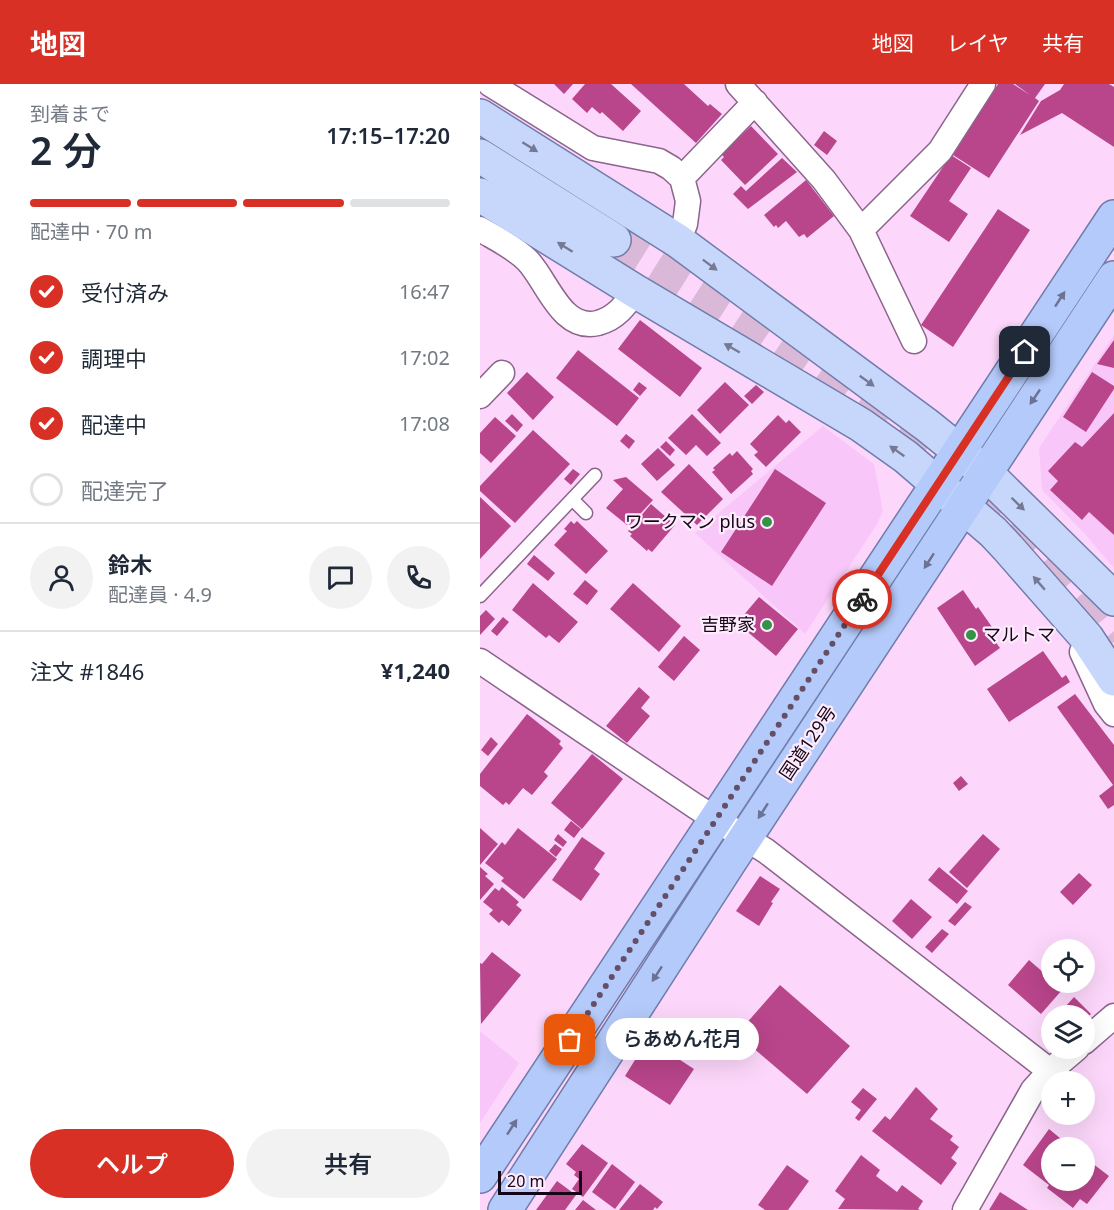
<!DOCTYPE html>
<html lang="ja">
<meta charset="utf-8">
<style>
body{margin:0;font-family:"Noto Sans","Noto Sans JP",sans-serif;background:#f2f2f3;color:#1f2937;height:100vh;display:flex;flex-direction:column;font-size:22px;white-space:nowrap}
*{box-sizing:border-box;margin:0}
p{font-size:20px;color:#747a83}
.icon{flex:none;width:33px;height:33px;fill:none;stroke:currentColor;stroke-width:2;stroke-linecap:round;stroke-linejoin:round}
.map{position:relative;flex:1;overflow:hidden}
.side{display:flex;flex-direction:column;background:#fff;width:480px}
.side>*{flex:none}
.buttons{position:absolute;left:561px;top:855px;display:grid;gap:12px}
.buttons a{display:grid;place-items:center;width:54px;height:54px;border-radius:50%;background:#fff;box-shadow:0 6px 24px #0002;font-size:30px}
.scale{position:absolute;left:18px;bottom:15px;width:84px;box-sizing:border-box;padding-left:6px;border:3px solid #140615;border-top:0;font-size:16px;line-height:21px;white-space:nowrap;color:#140615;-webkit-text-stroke:4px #feebfd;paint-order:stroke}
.pin{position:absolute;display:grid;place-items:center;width:51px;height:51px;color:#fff;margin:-26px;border-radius:12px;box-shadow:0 3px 9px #0006}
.courier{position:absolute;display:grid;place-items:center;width:60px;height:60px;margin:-30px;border:4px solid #d93025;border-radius:50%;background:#fff;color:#222;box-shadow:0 2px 8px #0007}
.bubble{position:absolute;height:42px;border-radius:21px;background:#fff;box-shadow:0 6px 24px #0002;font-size:20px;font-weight:600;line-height:42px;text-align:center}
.overview em{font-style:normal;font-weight:600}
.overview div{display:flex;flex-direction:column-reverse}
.overview{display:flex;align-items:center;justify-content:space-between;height:102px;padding:0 30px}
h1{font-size:39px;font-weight:600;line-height:45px}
.bar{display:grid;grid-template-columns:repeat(4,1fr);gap:9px 6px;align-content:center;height:72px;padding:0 30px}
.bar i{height:8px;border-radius:4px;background:#e0e1e3}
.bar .active{background:#d93025}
.bar p{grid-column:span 4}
.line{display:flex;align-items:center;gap:15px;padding:0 30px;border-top:2px solid #e0e1e3}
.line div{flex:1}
.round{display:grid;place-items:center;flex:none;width:63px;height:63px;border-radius:32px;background:#f2f2f3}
ol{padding:0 30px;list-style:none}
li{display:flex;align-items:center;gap:18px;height:66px}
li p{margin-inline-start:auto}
li .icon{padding:6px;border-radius:50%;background:#d93025;color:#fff;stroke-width:4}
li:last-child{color:#747a83}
li i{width:33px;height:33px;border:3px solid #e0e1e3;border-radius:50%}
.cta{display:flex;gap:12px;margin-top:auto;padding:12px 30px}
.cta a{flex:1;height:69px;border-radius:36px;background:#d93025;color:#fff;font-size:24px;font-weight:600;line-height:69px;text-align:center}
.cta a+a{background:#f2f2f3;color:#1f2937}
header{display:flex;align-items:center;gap:36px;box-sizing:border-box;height:84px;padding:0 30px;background:#d93025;color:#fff}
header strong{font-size:28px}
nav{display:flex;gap:33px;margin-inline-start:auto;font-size:21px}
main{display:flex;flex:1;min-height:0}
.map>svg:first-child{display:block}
.built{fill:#f9c6f9}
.building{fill:#b9458b}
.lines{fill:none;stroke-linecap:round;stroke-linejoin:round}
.primary-tunnel{stroke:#d9b8d8;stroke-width:33;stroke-dasharray:33 16;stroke-linecap:butt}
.service-casing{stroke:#8c648c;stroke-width:15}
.minor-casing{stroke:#8c648c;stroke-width:27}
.primary-casing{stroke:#707ca9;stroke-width:36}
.trunk-casing{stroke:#707ca9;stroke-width:36}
.service{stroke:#fff;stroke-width:12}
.minor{stroke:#fff;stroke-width:24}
.primary{stroke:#c7d7fb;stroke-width:33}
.trunk{stroke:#b4cafa;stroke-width:33}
.oneway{fill:#767994}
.oneway2{fill:#6c7293}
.done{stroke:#654f66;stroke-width:6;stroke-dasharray:0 10.8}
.route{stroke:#d93025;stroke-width:8}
.poi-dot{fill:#359345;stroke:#feebfd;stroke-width:2}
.labels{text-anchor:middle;stroke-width:4.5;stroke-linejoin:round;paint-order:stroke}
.poi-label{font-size:18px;fill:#140615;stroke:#feebfd;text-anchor:end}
.street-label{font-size:18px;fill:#140615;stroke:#feebfd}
</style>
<header>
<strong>地図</strong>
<nav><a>地図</a><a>レイヤ</a><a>共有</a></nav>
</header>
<main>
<section class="side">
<div class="overview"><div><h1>2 分</h1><p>到着まで</p></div><em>17:15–17:20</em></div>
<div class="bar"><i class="active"></i><i class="active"></i><i class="active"></i><i></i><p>配達中 · 70 m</p></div>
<ol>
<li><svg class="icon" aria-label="check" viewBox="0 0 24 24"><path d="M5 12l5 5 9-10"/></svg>受付済み<p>16:47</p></li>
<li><svg class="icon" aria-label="check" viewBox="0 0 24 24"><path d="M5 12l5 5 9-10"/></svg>調理中<p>17:02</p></li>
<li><svg class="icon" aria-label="check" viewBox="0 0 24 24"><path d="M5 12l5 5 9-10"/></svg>配達中<p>17:08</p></li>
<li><i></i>配達完了</li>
</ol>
<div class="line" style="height:108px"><a class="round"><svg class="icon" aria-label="person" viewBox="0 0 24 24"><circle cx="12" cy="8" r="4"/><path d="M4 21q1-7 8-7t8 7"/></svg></a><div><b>鈴木</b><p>配達員 · 4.9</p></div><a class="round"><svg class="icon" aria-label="chat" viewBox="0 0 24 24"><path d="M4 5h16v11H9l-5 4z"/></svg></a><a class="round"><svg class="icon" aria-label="phone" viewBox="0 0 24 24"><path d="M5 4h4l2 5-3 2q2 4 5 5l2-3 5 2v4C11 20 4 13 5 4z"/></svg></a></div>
<div class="line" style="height:78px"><div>注文 #1846</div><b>¥1,240</b></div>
<div class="cta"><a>ヘルプ</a><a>共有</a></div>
</section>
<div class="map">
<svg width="634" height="1126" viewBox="0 0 634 1126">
<rect width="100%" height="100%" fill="#fcd7fb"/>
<path class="built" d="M 634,251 L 634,484 L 604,449 L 562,406 L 559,364 Z
M 343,342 L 394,380 L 403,427 L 397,440 L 325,550 L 215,449 Z
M 0,947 L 39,979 L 0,1039 Z"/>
<path class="building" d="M 74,0 L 93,0 L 84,10 Z
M 105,0 L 131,0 L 161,27 L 143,47 L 122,28 L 120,30 L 112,23 L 107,29 L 92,15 Z
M 151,0 L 204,0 L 228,22 L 230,20 L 242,30 L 216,59 Z
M 518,0 L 533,0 L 550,11 L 535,0 L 565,0 L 555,14 L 559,17 L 509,94 L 473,71 Z
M 584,0 L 629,0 L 634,3 L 634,63 L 582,29 L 540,51 L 561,17 L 580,6 Z
M 271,42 L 298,70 L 265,101 L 241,76 L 244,73 L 241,70 Z
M 344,47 L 357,57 L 347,71 L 334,61 Z
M 471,71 L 491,84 L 469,117 L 488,130 L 469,158 L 430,132 Z
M 302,74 L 317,88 L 268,125 L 253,110 L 261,102 L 266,107 Z
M 326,96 L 354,132 L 327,154 L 324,150 L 319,153 L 306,137 L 298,144 L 296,141 L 294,143 L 284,131 Z
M 518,125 L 550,146 L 473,263 L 441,241 Z
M 160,236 L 222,284 L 200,313 L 138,265 Z
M 634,256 L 634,284 L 617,280 Z
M 98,266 L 159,314 L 137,342 L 76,294 Z
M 47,288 L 74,313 L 53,336 L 27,309 Z
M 612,288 L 634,302 L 634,305 L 606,348 L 583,333 Z
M 159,298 L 167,304 L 160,312 L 153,306 Z
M 245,298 L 269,321 L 240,350 L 217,326 Z
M 276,301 L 284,308 L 272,320 L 264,312 Z
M 634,329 L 634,451 L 609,428 L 602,436 L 570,406 L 578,397 L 568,387 L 595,358 L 602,363 Z
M 32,330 L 43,341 L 37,348 L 25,337 Z
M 212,330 L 241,359 L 227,372 L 216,361 L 206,371 L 188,354 Z
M 298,331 L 306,339 L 309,336 L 321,348 L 286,383 L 274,371 L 278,368 L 270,360 Z
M 15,333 L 36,352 L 11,379 L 0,369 L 0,349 Z
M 53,346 L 90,380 L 35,439 L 0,407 L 0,402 Z
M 146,350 L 155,357 L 149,365 L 140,357 Z
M 186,357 L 195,366 L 190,372 L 180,363 Z
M 178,364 L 195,381 L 177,397 L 161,380 Z
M 257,367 L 273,385 L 271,387 L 273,390 L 251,410 L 232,388 L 235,386 L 233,384 L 250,369 L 252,372 Z
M 209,380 L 243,415 L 217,441 L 181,408 Z
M 93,385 L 100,390 L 91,401 L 84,395 Z
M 295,385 L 346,419 L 292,502 L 241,468 Z
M 146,393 L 173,416 L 150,441 L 148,439 L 147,441 L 126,424 L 143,405 L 133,396 Z
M 0,413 L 31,442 L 0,475 Z
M 171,420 L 195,441 L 172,468 L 168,465 L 167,467 L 150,452 L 152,450 L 148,447 Z
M 91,437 L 94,440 L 97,437 L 128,467 L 106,490 L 74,461 L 87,447 L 84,445 Z
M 54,471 L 75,489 L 68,497 L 47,480 Z
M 105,496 L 118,507 L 107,521 L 93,510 Z
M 53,499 L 98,538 L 79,559 L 69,551 L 66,554 L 32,526 Z
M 153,499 L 201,542 L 179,568 L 130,525 Z
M 483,506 L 496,525 L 498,523 L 512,543 L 507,546 L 520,564 L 495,582 L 457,524 Z
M 279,513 L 318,545 L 296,572 L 257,539 Z
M 6,526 L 15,535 L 0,551 L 0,532 Z
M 23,533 L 29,538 L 17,552 L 11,547 Z
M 204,552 L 220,566 L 194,597 L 178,583 Z
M 563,567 L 582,594 L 586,591 L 590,598 L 529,638 L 507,605 Z
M 159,603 L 170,613 L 161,624 L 170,632 L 147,659 L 126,642 Z
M 595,610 L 634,661 L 634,721 L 628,725 L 619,712 L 633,701 L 577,623 Z
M 47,630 L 81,657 L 79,660 L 83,664 L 64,688 L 68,692 L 52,711 L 43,704 L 29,721 L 26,718 L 23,721 L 0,702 L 0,690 Z
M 11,653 L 18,660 L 8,672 L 1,666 Z
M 112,670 L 143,695 L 102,745 L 71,719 Z
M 481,692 L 488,700 L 479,707 L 473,699 Z
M 91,737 L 101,745 L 94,754 L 84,746 Z
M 0,744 L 18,760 L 0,781 Z
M 38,744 L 77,775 L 44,815 L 21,797 L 24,794 L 5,779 L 22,758 L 25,761 Z
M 78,750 L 87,758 L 83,763 L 74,756 Z
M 503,750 L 520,765 L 487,804 L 469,788 Z
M 102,753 L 125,769 L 114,785 L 120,790 L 101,817 L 72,796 Z
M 75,760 L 82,765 L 76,773 L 69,767 Z
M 0,783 L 8,790 L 5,792 L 14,800 L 0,816 Z
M 459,783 L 488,807 L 477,820 L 448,796 Z
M 599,789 L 612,801 L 593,821 L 580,808 Z
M 280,792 L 300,805 L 291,818 L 293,819 L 279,842 L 256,827 Z
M 22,803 L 39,818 L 36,821 L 42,826 L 29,842 L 22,836 L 19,839 L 9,830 L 13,826 L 3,818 L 15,804 L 19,807 Z
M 431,815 L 452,833 L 432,855 L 412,837 Z
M 485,818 L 492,823 L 475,842 L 468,837 Z
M 462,845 L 469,850 L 452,869 L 445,863 Z
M 12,868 L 41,891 L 1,940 L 0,879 L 2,880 Z
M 549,876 L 572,896 L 572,898 L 582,906 L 561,930 L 528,901 Z
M 300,901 L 370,962 L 327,1010 L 257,950 Z
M 594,913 L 611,930 L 604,936 L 604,932 L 577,932 Z
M 572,937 L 572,959 L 561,949 Z
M 168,955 L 214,985 L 190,1021 L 145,992 Z
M 436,1003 L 458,1025 L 450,1035 L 473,1052 L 470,1056 L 479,1063 L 471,1074 L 477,1079 L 461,1101 L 392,1047 L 405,1032 L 410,1036 Z
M 383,1004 L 397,1015 L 379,1037 L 375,1034 L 381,1026 L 371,1018 Z
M 569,1045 L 592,1064 L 572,1064 L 572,1096 L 604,1096 L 604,1073 L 629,1092 L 607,1120 L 600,1115 L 593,1124 L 567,1104 L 569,1101 L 543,1081 Z
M 102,1060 L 128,1079 L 103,1113 L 92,1105 L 99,1095 L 94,1091 L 96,1088 L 86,1080 Z
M 381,1071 L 400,1086 L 396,1092 L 417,1108 L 422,1101 L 443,1117 L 438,1125 L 440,1126 L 358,1125 L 365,1115 L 355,1107 Z
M 132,1080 L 155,1098 L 135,1125 L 112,1108 Z
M 307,1081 L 329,1097 L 308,1126 L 285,1126 L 278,1121 Z
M 77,1097 L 96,1111 L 85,1126 L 56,1126 Z
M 160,1100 L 183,1118 L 177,1125 L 175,1123 L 173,1126 L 139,1126 Z
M 520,1108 L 548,1126 L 509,1126 Z
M 103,1116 L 116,1126 L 95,1126 Z"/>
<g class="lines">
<path class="primary-tunnel" d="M 134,156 C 273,243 411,330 531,442 C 569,477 602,518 634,558"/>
<defs>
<path id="service" d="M 92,415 L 106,429
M 0,512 L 115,391"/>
<path id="minor" d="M 10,0 L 113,64 L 179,77 L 191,84 L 202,94 L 208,117 L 205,140 L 198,157
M 258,0 L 344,96 L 381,146 L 460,67 L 503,0
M 202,94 L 275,18
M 0,145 C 15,154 34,163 47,176 C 67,196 81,248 118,239 C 136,234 145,222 155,207
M 381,146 L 434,257
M 0,312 L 22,289
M 602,568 L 626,620 L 634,630
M 0,577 L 215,722 L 286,767 L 570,987
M 604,958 L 634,932
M 485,1126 L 553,1006 L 570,987 L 597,964"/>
<path id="primary" d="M 0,32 L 198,157 L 448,342 L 506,389 L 634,515
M 0,72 L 134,156
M 0,111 L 155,207 L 381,341 L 426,373 L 513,448 L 528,464 L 607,554 L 634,595"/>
<path id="trunk" d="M 0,1092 L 634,133
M 25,1126 L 250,777 L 634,194"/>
</defs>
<use href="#service" class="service-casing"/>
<use href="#minor" class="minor-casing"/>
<use href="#primary" class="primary-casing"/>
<use href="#trunk" class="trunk-casing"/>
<use href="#service" class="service"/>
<use href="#minor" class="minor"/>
<use href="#primary" class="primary"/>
<use href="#trunk" class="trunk"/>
</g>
<defs><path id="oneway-solid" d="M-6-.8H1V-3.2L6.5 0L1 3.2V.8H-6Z" transform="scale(1.5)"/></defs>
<g class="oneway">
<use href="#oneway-solid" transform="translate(50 63) rotate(32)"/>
<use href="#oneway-solid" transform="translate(85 163) rotate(-148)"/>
<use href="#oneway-solid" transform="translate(230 181) rotate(37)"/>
<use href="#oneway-solid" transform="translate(252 264) rotate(-150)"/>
<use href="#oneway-solid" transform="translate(387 297) rotate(36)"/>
<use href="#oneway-solid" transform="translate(417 367) rotate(-145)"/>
<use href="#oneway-solid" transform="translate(538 420) rotate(44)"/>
<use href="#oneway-solid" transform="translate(559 499) rotate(-131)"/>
</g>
<g class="oneway2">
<use href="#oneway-solid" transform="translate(580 215) rotate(-57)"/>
<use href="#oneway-solid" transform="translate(555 313) rotate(124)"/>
<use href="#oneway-solid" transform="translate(449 477) rotate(123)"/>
<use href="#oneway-solid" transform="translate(283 727) rotate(123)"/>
<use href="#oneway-solid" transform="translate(177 890) rotate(123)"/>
<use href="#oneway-solid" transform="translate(32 1043) rotate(-57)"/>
</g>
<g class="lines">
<path class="done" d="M 90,956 L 382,515"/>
<path class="route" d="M 382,515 L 545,268"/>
</g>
<g class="poi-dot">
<circle cx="287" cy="438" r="6"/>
<circle cx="287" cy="541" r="6"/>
<circle cx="491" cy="551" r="6"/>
</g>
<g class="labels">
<g class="poi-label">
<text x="275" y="444">ワークマン plus</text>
<text x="275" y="547">吉野家</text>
<text x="503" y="557" text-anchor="start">マルトマ</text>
</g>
<g class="street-label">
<text transform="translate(328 659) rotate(-56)" y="6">国道129号</text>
</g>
</g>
</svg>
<div class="buttons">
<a><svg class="icon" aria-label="locate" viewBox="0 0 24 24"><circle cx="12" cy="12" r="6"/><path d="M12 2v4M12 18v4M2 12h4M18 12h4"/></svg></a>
<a><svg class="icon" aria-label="layers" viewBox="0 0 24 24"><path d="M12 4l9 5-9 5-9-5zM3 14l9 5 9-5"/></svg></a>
<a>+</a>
<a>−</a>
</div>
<div class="scale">20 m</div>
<div class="pin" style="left:90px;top:956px;background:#ea580c"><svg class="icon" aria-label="bag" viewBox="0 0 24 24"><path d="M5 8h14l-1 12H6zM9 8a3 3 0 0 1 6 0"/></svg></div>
<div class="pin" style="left:545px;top:268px;background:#1f2937"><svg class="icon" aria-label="home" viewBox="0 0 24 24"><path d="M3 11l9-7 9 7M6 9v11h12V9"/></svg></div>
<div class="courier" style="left:382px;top:515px"><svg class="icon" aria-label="bike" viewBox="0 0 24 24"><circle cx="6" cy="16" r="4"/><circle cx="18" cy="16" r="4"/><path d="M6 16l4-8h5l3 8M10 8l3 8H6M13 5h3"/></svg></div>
<div class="bubble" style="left:126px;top:934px;width:153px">らあめん花月</div>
</div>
</main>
